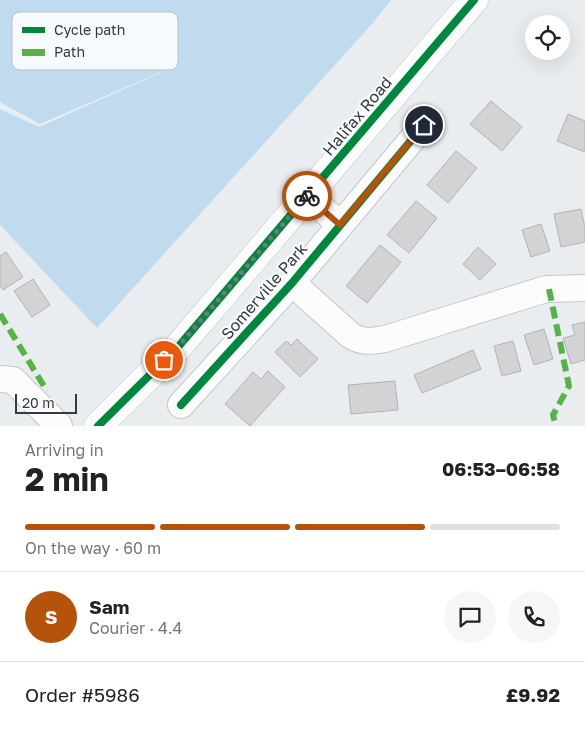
<!DOCTYPE html>
<meta charset="utf-8">
<style>
body{margin:0;font-family:"Golos Text",sans-serif;background:#f6f6f6;color:#222;height:100vh;display:flex;flex-direction:column;font-size:19px;white-space:nowrap}
*{box-sizing:border-box;margin:0}
p{font-size:16px;color:#767676}
.icon{flex:none;width:28px;height:28px;fill:none;stroke:currentColor;stroke-width:2;stroke-linecap:round;stroke-linejoin:round}
.map{position:relative;height:426px;overflow:hidden}
.side{display:flex;flex-direction:column;background:#fff;flex:1}
.side>*{flex:none}
.tools{position:absolute;left:525px;top:15px;display:grid;gap:10px}
.tools a{display:grid;place-items:center;width:45px;height:45px;border-radius:50%;background:#fff;box-shadow:0 5px 20px #0002;font-size:25px}
.scale{position:absolute;left:15px;bottom:12px;width:62px;box-sizing:border-box;padding-left:5px;border:2px solid #38393b;border-top:0;font-size:14px;line-height:18px;white-space:nowrap;color:#38393b;-webkit-text-stroke:4px #f6fafd;paint-order:stroke}
.pin{position:absolute;display:grid;place-items:center;width:42px;height:42px;color:#fff;margin:-21px;border:2px solid #fff;border-radius:50%;box-shadow:0 1px 5px #0007}
.courier{position:absolute;display:grid;place-items:center;width:50px;height:50px;margin:-25px;border:4px solid #b45309;border-radius:50%;background:#fff;color:#222;box-shadow:0 1px 6px #0007}
.overview em{font-style:normal;font-weight:700}
.overview div{display:flex;flex-direction:column-reverse}
.overview{display:flex;align-items:center;justify-content:space-between;height:85px;padding:0 25px}
h1{font-size:32px;font-weight:700;line-height:38px}
.bar{display:grid;grid-template-columns:repeat(4,1fr);gap:8px 5px;align-content:center;height:60px;padding:0 25px}
.bar i{height:6px;border-radius:4px;background:#e0e0e0}
.bar .selected{background:#b45309}
.bar p{grid-column:span 4}
.line{display:flex;align-items:center;gap:12px;padding:0 25px;border-top:1px solid #e0e0e0}
.line div{flex:1}
.round{display:grid;place-items:center;flex:none;width:52px;height:52px;border-radius:26px;background:#f6f6f6}
.map>svg:first-child{display:block}
.green{fill:#c0daee}
.building{fill:#d3d3d5;stroke:#b2b3b5}
.lines{fill:none;stroke-linecap:round;stroke-linejoin:round}
.minor-casing{stroke:#c5c6c8;stroke-width:28}
.highway-casing{stroke:#c5c6c8;stroke-width:29}
.minor{stroke:#fcfcfd;stroke-width:26}
.highway{stroke:#fcfcfd;stroke-width:28}
.quiet{stroke:#56b346;stroke-width:6;stroke-dasharray:12 6;stroke-linecap:butt}
.cycleway-casing{stroke:#f6fafd;stroke-width:11}
.cycleway{stroke:#00873e;stroke-width:8}
.done{stroke:#76787a;stroke-width:5;stroke-dasharray:0 9}
.route{stroke:#b45309;stroke-width:6}
.labels{text-anchor:middle;stroke-width:4.5;stroke-linejoin:round;paint-order:stroke}
.street-label{font-size:16px;fill:#38393b;stroke:#f6fafd}
.key{fill:#f6fafd;stroke:#bdc0c3;stroke-width:1}
.key-label{font-size:14px;fill:#38393b}
</style>
<div class="map">
<svg width="585" height="426" viewBox="0 0 585 426">
<rect width="100%" height="100%" fill="#eaedef"/>
<path class="green" d="M 0,0 L 391,0 L 372,24 L 97,328 L 0,225 L 0,109 L 39,127 L 203,54 L 40,124 L 0,102 Z"/>
<path class="building" d="M 491,101 L 522,127 L 502,151 L 470,124 Z
M 568,114 L 585,121 L 585,152 L 557,141 Z
M 456,151 L 477,168 L 448,203 L 427,185 Z
M 416,201 L 437,218 L 409,253 L 387,235 Z
M 581,209 L 585,228 L 585,242 L 561,247 L 554,214 Z
M 541,224 L 550,251 L 531,257 L 522,230 Z
M 380,245 L 401,262 L 367,303 L 346,286 Z
M 478,247 L 496,264 L 480,280 L 463,264 Z
M 6,252 L 23,277 L 3,290 L 0,286 L 0,256 Z
M 33,279 L 50,305 L 32,317 L 14,291 Z
M 585,322 L 585,360 L 571,364 L 563,338 L 575,335 L 572,325 Z
M 544,329 L 553,359 L 534,365 L 524,335 Z
M 297,339 L 318,359 L 300,377 L 275,352 L 286,341 L 291,345 Z
M 513,341 L 521,371 L 502,376 L 494,346 Z
M 473,350 L 481,369 L 422,393 L 414,375 Z
M 268,371 L 285,387 L 250,426 L 225,404 L 253,372 L 261,379 Z
M 395,381 L 398,410 L 351,414 L 348,385 Z"/>
<g class="lines">
<defs>
<path id="minor" d="M 308,195 L 340,225
M 292,283 L 350,335 C 362,343 371,341 385,339 L 546,289 L 585,288
M 0,379 L 13,380 L 59,426
M 181,405 L 292,283 L 424,125"/>
<path id="highway" d="M 98,426 L 178,347 L 474,0"/>
</defs>
<use href="#minor" class="minor-casing"/>
<use href="#highway" class="highway-casing"/>
<use href="#minor" class="minor"/>
<use href="#highway" class="highway"/>
<path class="quiet" d="M 549,289 L 569,386 L 553,415 L 556,426
M 0,314 L 47,391"/>
<defs>
<path id="cycleway" d="M 181,405 L 292,283 L 424,125
M 98,426 L 178,347 L 474,0"/>
</defs>
<use href="#cycleway" class="cycleway-casing"/>
<use href="#cycleway" class="cycleway"/>
</g>
<g class="lines">
<path class="done" d="M 164,360 L 178,347 L 307,196"/>
<path class="route" d="M 307,196 L 340,225 L 424,125"/>
</g>
<g class="labels">
<g class="street-label">
<text transform="translate(357 116) rotate(-50)" y="6">Halifax Road</text>
<text transform="translate(264 291) rotate(-49)" y="6">Somerville Park</text>
</g>
</g>
<rect x="12" y="12" width="166" height="58" rx="8" class="key"/>
<rect x="22" y="27" width="23" height="6" fill="#00873e"/>
<rect x="22" y="49" width="23" height="7" fill="#56b346"/>
<g class="key-label">
<text x="54" y="35">Cycle path</text>
<text x="54" y="57">Path</text>
</g>
</svg>
<div class="tools">
<a><svg class="icon" aria-label="locate" viewBox="0 0 24 24"><circle cx="12" cy="12" r="6"/><path d="M12 2v4M12 18v4M2 12h4M18 12h4"/></svg></a>
</div>
<div class="scale">20 m</div>
<div class="pin" style="left:164px;top:360px;background:#ea580c"><svg class="icon" aria-label="bag" viewBox="0 0 24 24"><path d="M5 8h14l-1 12H6zM9 8a3 3 0 0 1 6 0"/></svg></div>
<div class="pin" style="left:424px;top:125px;background:#1f2937"><svg class="icon" aria-label="home" viewBox="0 0 24 24"><path d="M3 11l9-7 9 7M6 9v11h12V9"/></svg></div>
<div class="courier" style="left:307px;top:196px"><svg class="icon" aria-label="bike" viewBox="0 0 24 24"><circle cx="6" cy="16" r="4"/><circle cx="18" cy="16" r="4"/><path d="M6 16l4-8h5l3 8M10 8l3 8H6M13 5h3"/></svg></div>
</div>
<section class="side">
<div class="overview"><div><h1>2 min</h1><p>Arriving in</p></div><em>06:53–06:58</em></div>
<div class="bar"><i class="selected"></i><i class="selected"></i><i class="selected"></i><i></i><p>On the way · 60 m</p></div>
<div class="line" style="height:90px"><b class="round" style="background:#b45309;color:#fff">S</b><div><b>Sam</b><p>Courier · 4.4</p></div><a class="round"><svg class="icon" aria-label="chat" viewBox="0 0 24 24"><path d="M4 5h16v11H9l-5 4z"/></svg></a><a class="round"><svg class="icon" aria-label="phone" viewBox="0 0 24 24"><path d="M5 4h4l2 5-3 2q2 4 5 5l2-3 5 2v4C11 20 4 13 5 4z"/></svg></a></div>
<div class="line" style="height:65px"><div>Order #5986</div><b>£9.92</b></div>
</section>
